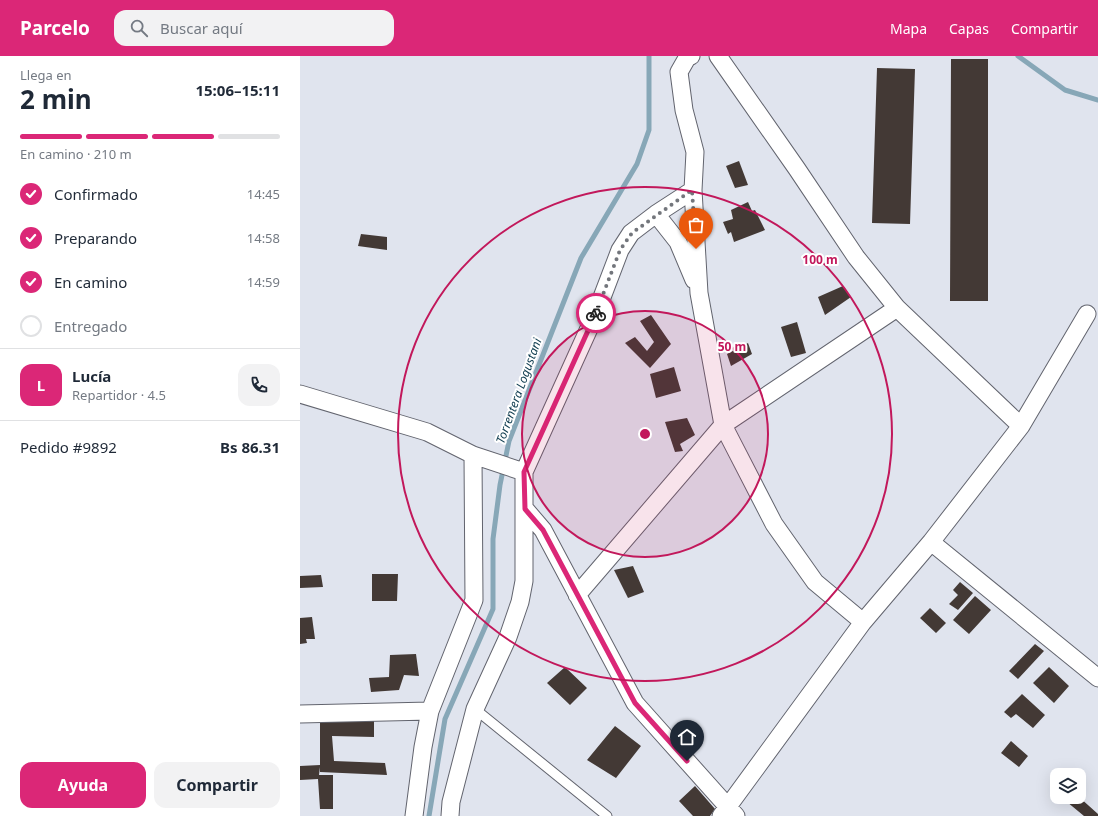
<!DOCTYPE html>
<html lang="es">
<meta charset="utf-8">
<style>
body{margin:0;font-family:"Noto Sans",sans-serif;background:#f2f2f3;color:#1f2937;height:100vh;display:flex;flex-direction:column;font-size:15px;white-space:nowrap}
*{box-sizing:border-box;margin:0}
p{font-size:13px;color:#747a83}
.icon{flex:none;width:22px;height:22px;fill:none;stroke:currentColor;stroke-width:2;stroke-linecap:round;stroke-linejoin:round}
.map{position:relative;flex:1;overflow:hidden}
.details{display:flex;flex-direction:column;background:#fff;width:300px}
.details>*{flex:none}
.tools{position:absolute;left:750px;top:712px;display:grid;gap:8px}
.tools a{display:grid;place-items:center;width:36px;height:36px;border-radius:8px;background:#fff;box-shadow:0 4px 16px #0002;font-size:20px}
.pin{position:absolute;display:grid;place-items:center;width:34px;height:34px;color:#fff;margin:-41px -17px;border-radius:50% 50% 50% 0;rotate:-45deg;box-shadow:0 0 4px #0007}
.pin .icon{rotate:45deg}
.courier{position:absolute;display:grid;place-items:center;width:40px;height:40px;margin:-20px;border:3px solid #db2777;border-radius:50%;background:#fff;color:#222;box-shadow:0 1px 5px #0007}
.summary em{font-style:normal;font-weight:700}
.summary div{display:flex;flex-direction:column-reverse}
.summary{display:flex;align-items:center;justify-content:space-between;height:68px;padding:0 20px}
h1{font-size:26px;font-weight:700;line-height:30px}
.bar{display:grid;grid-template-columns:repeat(4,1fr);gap:6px 4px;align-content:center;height:48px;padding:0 20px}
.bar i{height:5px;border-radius:3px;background:#e0e1e3}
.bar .active{background:#db2777}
.bar p{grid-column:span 4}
.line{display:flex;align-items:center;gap:10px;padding:0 20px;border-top:1px solid #e0e1e3}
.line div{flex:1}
.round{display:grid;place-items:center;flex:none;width:42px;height:42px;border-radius:12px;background:#f2f2f3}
ol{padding:0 20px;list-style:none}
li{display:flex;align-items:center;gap:12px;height:44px}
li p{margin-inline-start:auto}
li .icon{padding:4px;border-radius:50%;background:#db2777;color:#fff;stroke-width:4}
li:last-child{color:#747a83}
li i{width:22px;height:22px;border:2px solid #e0e1e3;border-radius:50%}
.cta{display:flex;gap:8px;margin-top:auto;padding:8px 20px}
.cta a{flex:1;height:46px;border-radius:12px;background:#db2777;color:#fff;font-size:16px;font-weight:700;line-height:46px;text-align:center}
.cta a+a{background:#f2f2f3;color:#1f2937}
header{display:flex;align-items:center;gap:24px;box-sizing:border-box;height:56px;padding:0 20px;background:#db2777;color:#fff}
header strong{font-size:19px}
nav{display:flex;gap:22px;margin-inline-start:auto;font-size:14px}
.search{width:280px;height:36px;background:#f2f2f3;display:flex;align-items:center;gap:10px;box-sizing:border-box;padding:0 14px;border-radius:12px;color:#747a83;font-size:15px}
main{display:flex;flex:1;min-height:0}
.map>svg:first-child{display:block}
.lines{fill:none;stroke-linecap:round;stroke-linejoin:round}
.stream{stroke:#87a7b7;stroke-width:5}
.building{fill:#433935}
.service-casing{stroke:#62646e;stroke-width:11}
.minor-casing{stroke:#62646e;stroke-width:19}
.service{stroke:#fff;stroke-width:9}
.minor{stroke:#fff;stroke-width:17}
.done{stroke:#73767c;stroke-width:4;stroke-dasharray:0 7.2}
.route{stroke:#db2777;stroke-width:5}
.ring{fill:none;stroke:#c2185b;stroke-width:2}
.labels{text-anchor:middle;stroke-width:4;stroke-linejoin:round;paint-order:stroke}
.water-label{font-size:12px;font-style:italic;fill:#0f3c4f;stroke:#fff}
.centre{fill:#c2185b;stroke:#fff;stroke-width:2}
.ring-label{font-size:12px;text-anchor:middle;font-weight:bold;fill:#c2185b;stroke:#fff;stroke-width:4;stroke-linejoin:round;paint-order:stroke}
</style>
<header>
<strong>Parcelo</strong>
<div class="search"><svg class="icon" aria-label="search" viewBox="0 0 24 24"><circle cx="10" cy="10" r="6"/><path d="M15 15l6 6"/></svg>Buscar aquí</div>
<nav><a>Mapa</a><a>Capas</a><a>Compartir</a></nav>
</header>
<main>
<section class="details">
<div class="summary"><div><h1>2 min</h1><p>Llega en</p></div><em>15:06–15:11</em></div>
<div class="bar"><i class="active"></i><i class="active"></i><i class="active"></i><i></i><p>En camino · 210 m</p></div>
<ol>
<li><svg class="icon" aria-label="check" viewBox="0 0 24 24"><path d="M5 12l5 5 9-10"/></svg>Confirmado<p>14:45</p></li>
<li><svg class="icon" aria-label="check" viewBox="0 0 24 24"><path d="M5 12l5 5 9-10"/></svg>Preparando<p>14:58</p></li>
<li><svg class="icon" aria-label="check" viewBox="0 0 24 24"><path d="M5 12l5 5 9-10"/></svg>En camino<p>14:59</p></li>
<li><i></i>Entregado</li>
</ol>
<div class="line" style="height:72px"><b class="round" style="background:#db2777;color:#fff">L</b><div><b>Lucía</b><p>Repartidor · 4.5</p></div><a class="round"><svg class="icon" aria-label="phone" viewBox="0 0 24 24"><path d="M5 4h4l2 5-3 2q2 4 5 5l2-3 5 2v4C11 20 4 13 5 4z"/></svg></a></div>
<div class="line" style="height:52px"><div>Pedido #9892</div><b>Bs 86.31</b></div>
<div class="cta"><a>Ayuda</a><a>Compartir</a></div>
</section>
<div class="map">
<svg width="798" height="760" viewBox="0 0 798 760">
<rect width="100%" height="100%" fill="#e0e4ee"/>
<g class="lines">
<path class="stream" d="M 718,0 L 765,34 L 798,44
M 129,760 L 145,663 L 193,553 L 193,483 L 200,429 L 209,385 L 281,202 L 337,108 L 349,74 L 349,0"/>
</g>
<path class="building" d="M 651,3 L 688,3 L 688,245 L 650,245 Z
M 577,12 L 615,13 L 610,168 L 572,167 Z
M 439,105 L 448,129 L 435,132 L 426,110 Z
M 448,146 L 452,155 L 455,154 L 465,174 L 434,186 L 431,176 L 428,178 L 423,166 L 433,163 L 431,154 Z
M 61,178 L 87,181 L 87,194 L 58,190 Z
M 543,230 L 551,241 L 525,259 L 518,241 Z
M 351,259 L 371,288 L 350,312 L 325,287 L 335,281 L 347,295 L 354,286 L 340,265 Z
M 497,266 L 506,297 L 491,301 L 481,271 Z
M 448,287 L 452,298 L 431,310 L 427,298 Z
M 374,311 L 381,335 L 356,342 L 350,318 Z
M 387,362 L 395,379 L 380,388 L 383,395 L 375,396 L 365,366 Z
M 333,510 L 344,536 L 328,542 L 314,514 Z
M 72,518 L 98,518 L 97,545 L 72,545 Z
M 21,519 L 23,531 L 0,532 L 0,520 Z
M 660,526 L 673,537 L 658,554 L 649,548 L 658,539 L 653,534 Z
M 675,540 L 691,554 L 669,578 L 653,564 Z
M 630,552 L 646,567 L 636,577 L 620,562 Z
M 12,561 L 15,583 L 6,583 L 7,587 L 0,588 L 0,562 Z
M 735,588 L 744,595 L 718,623 L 709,615 Z
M 116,598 L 119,620 L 104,619 L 99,634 L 71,636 L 69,622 L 89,621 L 90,599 Z
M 265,611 L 287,632 L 270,649 L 247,627 Z
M 749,611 L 769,630 L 754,647 L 733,627 Z
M 722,638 L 745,659 L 733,672 L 716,658 L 711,662 L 704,656 Z
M 74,665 L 74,681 L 32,680 L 34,705 L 85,707 L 87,719 L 20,716 L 20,711 L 19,719 L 33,719 L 33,753 L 20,753 L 18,723 L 0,724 L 0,710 L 20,709 L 20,666 Z
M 315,670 L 341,690 L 316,722 L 287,704 Z
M 711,685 L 728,700 L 719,711 L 701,697 Z
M 395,730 L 415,753 L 410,760 L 393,760 L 379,745 Z
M 761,741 L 779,741 L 798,758 L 798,760 L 784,760 Z"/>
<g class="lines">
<defs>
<path id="service" d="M 175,653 L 307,760"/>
<path id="minor" d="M 391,0 L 387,2 L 379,16 L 384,54 L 395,96 L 393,134 L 399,237 L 423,369 L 474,468 L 515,526 L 563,566
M 418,0 L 497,113 L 556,201 L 597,252 L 721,370
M 356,158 L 378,186 L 394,224
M 0,338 L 127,376 L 173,399 L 224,416
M 225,453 L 243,474 L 335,647 L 436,760
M 631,486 L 798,622
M 277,539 L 423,369 L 597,252
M 0,658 L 130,655
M 114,760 L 123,691 L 130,655 L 174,544 L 173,399
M 150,760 L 151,746 L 175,653 L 208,581 L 220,546 L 224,525 L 224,416 L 296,257 L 320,194 L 331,177 L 356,158 L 393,134
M 421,760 L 563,566 L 631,486 L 721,370 L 787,258"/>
</defs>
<use href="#service" class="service-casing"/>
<use href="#minor" class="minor-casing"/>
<use href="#service" class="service"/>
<use href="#minor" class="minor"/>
</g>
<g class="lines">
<path class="done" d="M 296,257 L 320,194 L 332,177 L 392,134 L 396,193"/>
<path class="route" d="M 296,257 L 224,416 L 225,453 L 243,474 L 335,647 L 387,705"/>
</g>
<circle cx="345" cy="378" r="123" fill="#c2185b" fill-opacity=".12"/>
<g class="ring">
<circle cx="345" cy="378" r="123"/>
<circle cx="345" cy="378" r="247"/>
</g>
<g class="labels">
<g class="water-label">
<text transform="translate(219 335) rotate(-70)" y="4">Torrentera Logustani</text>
</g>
</g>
<circle cx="345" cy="378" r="6" class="centre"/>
<g class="ring-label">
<text x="520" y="208">100 m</text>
<text x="432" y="295">50 m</text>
</g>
</svg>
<div class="tools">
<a><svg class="icon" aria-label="layers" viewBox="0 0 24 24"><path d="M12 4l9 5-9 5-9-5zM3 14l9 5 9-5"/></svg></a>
</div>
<div class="pin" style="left:396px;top:193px;background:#ea580c"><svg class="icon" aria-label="bag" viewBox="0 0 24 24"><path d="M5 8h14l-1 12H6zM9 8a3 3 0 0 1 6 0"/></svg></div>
<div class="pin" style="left:387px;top:705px;background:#1f2937"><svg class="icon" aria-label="home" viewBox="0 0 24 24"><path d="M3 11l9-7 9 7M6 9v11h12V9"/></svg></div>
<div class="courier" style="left:296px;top:257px"><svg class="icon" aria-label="bike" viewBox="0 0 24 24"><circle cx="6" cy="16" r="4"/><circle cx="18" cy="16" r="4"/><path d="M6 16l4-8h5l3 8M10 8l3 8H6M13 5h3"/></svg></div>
</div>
</main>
